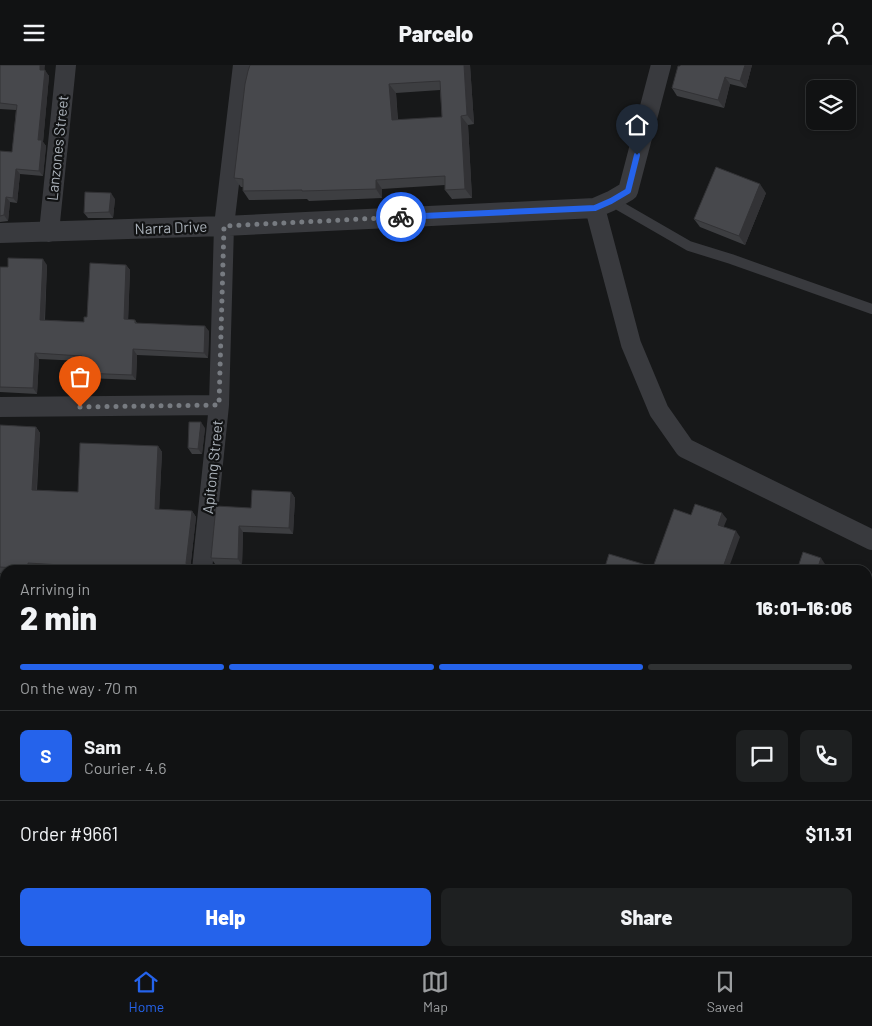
<!DOCTYPE html>
<meta charset="utf-8">
<style>
body{margin:0;font-family:Barlow,sans-serif;background:#1e2021;color:#f1f3f6;height:100vh;display:flex;flex-direction:column;font-size:19px;white-space:nowrap}
*{box-sizing:border-box;margin:0}
p{font-size:16px;color:#9c9ea0}
.icon{flex:none;width:28px;height:28px;fill:none;stroke:currentColor;stroke-width:2;stroke-linecap:round;stroke-linejoin:round}
.map{position:relative;flex:1;overflow:hidden}
.sheet{position:absolute;left:0px;top:500px;width:872px;height:391px;display:flex;flex-direction:column;background:#111213;border-radius:15px 15px 0 0;box-shadow:0 2px 8px #0003,0 0 0 1px #303233}
.sheet>*{flex:none}
.controls{position:absolute;left:806px;top:15px;display:grid;gap:10px}
.controls a{display:grid;place-items:center;width:50px;height:50px;border-radius:8px;background:#111213;box-shadow:0 2px 8px #0003,0 0 0 1px #303233;font-size:25px}
.pin{position:absolute;display:grid;place-items:center;width:42px;height:42px;color:#fff;margin:-51px -21px;border-radius:50% 50% 50% 0;rotate:-45deg;box-shadow:0 0 5px #0007}
.pin .icon{rotate:45deg}
.courier{position:absolute;display:grid;place-items:center;width:50px;height:50px;margin:-25px;border:4px solid #2563eb;border-radius:50%;background:#fff;color:#222;box-shadow:0 1px 6px #0007}
.overview em{font-style:normal;font-weight:800}
.overview div{display:flex;flex-direction:column-reverse}
.overview{display:flex;align-items:center;justify-content:space-between;height:85px;padding:0 20px}
h1{font-size:32px;font-weight:800;line-height:38px}
.bar{display:grid;grid-template-columns:repeat(4,1fr);gap:8px 5px;align-content:center;height:60px;padding:0 20px}
.bar i{height:6px;border-radius:4px;background:#303233}
.bar .active{background:#2563eb}
.bar p{grid-column:span 4}
.line{display:flex;align-items:center;gap:12px;padding:0 20px;border-top:1px solid #303233}
.line div{flex:1}
.round{display:grid;place-items:center;flex:none;width:52px;height:52px;border-radius:8px;background:#1e2021}
.action{display:flex;gap:10px;margin-top:auto;padding:10px 20px}
.action a{flex:1;height:58px;border-radius:8px;background:#2563eb;color:#fff;font-size:20px;font-weight:800;line-height:58px;text-align:center}
.action a+a{background:#1e2021;color:#f1f3f6}
header{display:flex;justify-content:space-between;align-items:center;height:65px;padding:0 20px;background:#111213;font-size:22px;font-weight:800}
.tabs{display:flex;justify-content:space-around;align-items:center;height:70px;border-top:1px solid #303233;background:#111213;font-size:14px;color:#9c9ea0}
.tabs a{display:grid;justify-items:center;gap:2px}
.tabs .active{color:#2563eb}
.map>svg:first-child{display:block}
.built{fill:#242426}
.lines{fill:none;stroke-linecap:round;stroke-linejoin:round}
.service{stroke:#393a3e;stroke-width:10}
.minor{stroke:#393a3e;stroke-width:20}
.wall{fill:#3d3e41;fill-rule:evenodd}
.shaded-wall{fill:#323235}
.building{fill:#47484c;stroke:#323235;fill-rule:evenodd}
.done{stroke:#777b81;stroke-width:5;stroke-dasharray:0 9}
.route{stroke:#2563eb;stroke-width:6}
.labels{text-anchor:middle;stroke-width:4.5;stroke-linejoin:round;paint-order:stroke}
.street-label{font-size:15px;fill:#aab1b9;stroke:#121314}
</style>
<header><svg class="icon" aria-label="menu" viewBox="0 0 24 24"><path d="M4 6h16M4 12h16M4 18h16"/></svg>Parcelo<svg class="icon" aria-label="person" viewBox="0 0 24 24"><circle cx="12" cy="8" r="4"/><path d="M4 21q1-7 8-7t8 7"/></svg></header>
<div class="map">
<svg width="872" height="891" viewBox="0 0 872 891">
<rect width="100%" height="100%" fill="#171819"/>
<path class="built" d="M 868,838 L 872,839 L 872,891 L 678,891 L 679,886 L 868,886 Z"/>
<g class="lines">
<path class="service" d="M 611,136 L 689,181 L 731,194 L 872,244
M 759,890 L 761,891"/>
<path class="minor" d="M 595,143 L 631,279 L 659,346 L 685,383 L 872,475
M 49,167 L 66,0
M 0,168 L 224,161 L 595,143 L 611,136 L 628,126 L 661,0
M 0,342 L 219,340
M 202,505 L 219,340 L 224,161 L 243,0
M 0,528 L 5,529
M 868,649 L 872,650
M 0,709 L 5,709"/>
</g>
<path class="wall" d="M 0,0 L 44,5 L 49,11 L 43,77 L 46,81 L 43,111 L 20,109 L 17,138 L 10,137 L 8,156 L 0,157 L 0,86 L 12,87 L 16,45 L 0,44 Z
M 470,0 L 474,59 L 468,60 L 472,133 L 452,134 L 445,125 L 445,120 L 382,124 L 382,133 L 309,136 L 307,134 L 249,135 L 243,126 L 243,122 L 241,122 L 234,113 L 245,19 ZM 440,25 L 442,52 L 398,55 L 396,28 Z
M 681,0 L 752,0 L 746,23 L 730,19 L 724,43 L 677,31 L 672,23 Z
M 766,128 L 745,180 L 700,162 L 694,154 Z
M 115,134 L 113,153 L 88,153 L 84,148 Z
M 47,200 L 45,255 L 84,257 L 126,200 L 130,205 L 128,254 L 135,255 L 137,258 L 209,266 L 208,293 L 137,290 L 136,315 L 86,313 L 82,308 L 82,296 L 39,294 L 37,329 L 0,327 L 0,202 L 8,202 Z
M 0,360 L 36,362 L 40,368 L 37,425 L 78,427 L 158,381 L 162,387 L 159,444 L 192,446 L 196,452 L 190,505 L 51,505 L 32,504 L 32,505 L 5,505 L 5,508 L 0,508 Z
M 205,363 L 202,389 L 192,389 L 188,383 Z
M 291,427 L 295,433 L 293,469 L 243,467 L 242,500 L 215,499 L 211,493 L 251,443 Z
M 0,546 L 5,546 L 5,697 L 0,698 Z
M 868,592 L 872,592 L 872,626 L 868,625 Z
M 868,667 L 872,668 L 872,769 L 868,768 Z"/>
<path class="shaded-wall" d="M 40,0 L 45,0 L 44,11 L 40,5 Z
M 464,0 L 470,0 L 474,59 L 467,50 Z
M 745,0 L 752,0 L 746,23 L 740,16 Z
M 45,5 L 49,11 L 43,77 L 46,81 L 43,111 L 39,106 L 38,75 Z
M 725,12 L 730,19 L 724,43 L 718,35 Z
M 389,19 L 396,28 L 398,64 L 392,55 Z
M 461,51 L 468,60 L 472,133 L 465,124 Z
M 16,104 L 20,109 L 17,138 L 13,133 Z
M 376,115 L 382,124 L 382,133 L 376,124 Z
M 760,119 L 766,128 L 745,180 L 739,171 Z
M 111,128 L 115,134 L 113,153 L 109,147 Z
M 6,132 L 10,137 L 8,156 L 4,150 Z
M 43,194 L 47,200 L 44,261 L 40,255 Z
M 126,200 L 130,205 L 128,260 L 124,254 Z
M 205,261 L 209,266 L 208,293 L 204,288 Z
M 133,284 L 137,290 L 136,315 L 132,310 Z
M 35,288 L 39,294 L 37,329 L 33,323 Z
M 201,357 L 205,363 L 202,389 L 198,384 Z
M 36,362 L 40,368 L 36,431 L 32,425 Z
M 158,381 L 162,387 L 159,450 L 155,444 Z
M 291,427 L 295,433 L 293,469 L 289,463 Z
M 192,446 L 196,452 L 190,505 L 188,505 L 186,498 Z
M 722,448 L 727,454 L 722,466 L 718,460 Z
M 239,461 L 243,467 L 242,500 L 238,494 Z
M 736,466 L 740,472 L 728,505 L 722,505 Z
M 821,493 L 825,499 L 823,505 L 817,505 Z
M 28,498 L 32,504 L 32,505 L 29,505 L 28,504 Z
M 872,717 L 872,735 L 868,730 Z
M 872,749 L 872,767 L 869,762 Z"/>
<path class="building" d="M 0,0 L 40,0 L 40,5 L 45,5 L 38,75 L 42,75 L 39,106 L 16,104 L 13,133 L 6,132 L 4,150 L 0,151 L 0,86 L 12,87 L 17,40 L 0,38 Z
M 250,0 L 464,0 L 467,50 L 461,51 L 465,124 L 445,125 L 445,111 L 376,115 L 376,124 L 302,126 L 302,125 L 243,126 L 243,114 L 234,113 L 245,19 L 248,6 ZM 440,16 L 442,52 L 392,55 L 389,19 Z
M 681,0 L 745,0 L 740,16 L 725,12 L 718,35 L 672,23 L 678,1 L 680,1 Z
M 716,102 L 760,119 L 739,171 L 694,154 Z
M 85,127 L 111,128 L 109,147 L 84,148 Z
M 8,193 L 43,194 L 40,255 L 84,257 L 84,252 L 87,252 L 90,198 L 126,200 L 124,254 L 135,255 L 135,258 L 205,261 L 204,288 L 133,284 L 132,310 L 82,308 L 82,291 L 35,288 L 33,323 L 0,322 L 0,202 L 8,202 Z
M 189,357 L 201,357 L 198,384 L 188,383 Z
M 0,360 L 36,362 L 32,425 L 78,427 L 80,378 L 158,381 L 155,444 L 192,446 L 186,498 L 188,505 L 78,505 L 78,501 L 28,498 L 28,504 L 0,502 Z
M 252,425 L 291,427 L 289,463 L 239,461 L 238,494 L 211,493 L 216,441 L 251,443 Z
M 695,439 L 722,448 L 718,460 L 736,466 L 722,505 L 604,505 L 609,489 L 653,502 L 674,444 L 691,450 Z
M 803,487 L 821,493 L 817,505 L 797,505 Z
M 0,546 L 5,546 L 5,693 L 0,692 Z
M 868,592 L 872,592 L 872,622 L 868,621 Z
M 868,667 L 872,668 L 872,717 L 868,730 L 872,731 L 872,749 L 869,762 L 868,762 Z
M 868,845 L 872,846 L 872,891 L 792,891 L 793,886 L 868,886 Z"/>
<g class="lines">
<path class="done" d="M 80,342 L 219,340 L 224,161 L 401,152"/>
<path class="route" d="M 401,152 L 595,143 L 611,136 L 628,126 L 637,90"/>
</g>
<g class="labels">
<g class="street-label">
<text transform="translate(58 83) rotate(-84)" y="5">Lanzones Street</text>
<text transform="translate(171 163) rotate(-2)" y="5">Narra Drive</text>
<text transform="translate(213 402) rotate(-84)" y="5">Apitong Street</text>
</g>
</g>
</svg>
<div class="controls">
<a><svg class="icon" aria-label="layers" viewBox="0 0 24 24"><path d="M12 4l9 5-9 5-9-5zM3 14l9 5 9-5"/></svg></a>
</div>
<div class="pin" style="left:80px;top:342px;background:#ea580c"><svg class="icon" aria-label="bag" viewBox="0 0 24 24"><path d="M5 8h14l-1 12H6zM9 8a3 3 0 0 1 6 0"/></svg></div>
<div class="pin" style="left:637px;top:90px;background:#1f2937"><svg class="icon" aria-label="home" viewBox="0 0 24 24"><path d="M3 11l9-7 9 7M6 9v11h12V9"/></svg></div>
<div class="courier" style="left:401px;top:152px"><svg class="icon" aria-label="bike" viewBox="0 0 24 24"><circle cx="6" cy="16" r="4"/><circle cx="18" cy="16" r="4"/><path d="M6 16l4-8h5l3 8M10 8l3 8H6M13 5h3"/></svg></div>
<section class="sheet">
<div class="overview"><div><h1>2 min</h1><p>Arriving in</p></div><em>16:01–16:06</em></div>
<div class="bar"><i class="active"></i><i class="active"></i><i class="active"></i><i></i><p>On the way · 70 m</p></div>
<div class="line" style="height:90px"><b class="round" style="background:#2563eb;color:#fff">S</b><div><b>Sam</b><p>Courier · 4.6</p></div><a class="round"><svg class="icon" aria-label="chat" viewBox="0 0 24 24"><path d="M4 5h16v11H9l-5 4z"/></svg></a><a class="round"><svg class="icon" aria-label="phone" viewBox="0 0 24 24"><path d="M5 4h4l2 5-3 2q2 4 5 5l2-3 5 2v4C11 20 4 13 5 4z"/></svg></a></div>
<div class="line" style="height:65px"><div>Order #9661</div><b>$11.31</b></div>
<div class="action"><a>Help</a><a>Share</a></div>
</section>
</div>
<nav class="tabs">
<a class="active"><svg class="icon" aria-label="home" viewBox="0 0 24 24"><path d="M3 11l9-7 9 7M6 9v11h12V9"/></svg>Home</a>
<a><svg class="icon" aria-label="map" viewBox="0 0 24 24"><path d="M3 6l6-2 6 2 6-2v14l-6 2-6-2-6 2zM9 4v14M15 6v14"/></svg>Map</a>
<a><svg class="icon" aria-label="saved" viewBox="0 0 24 24"><path d="M7 4h10v16l-5-4-5 4z"/></svg>Saved</a>
</nav>
